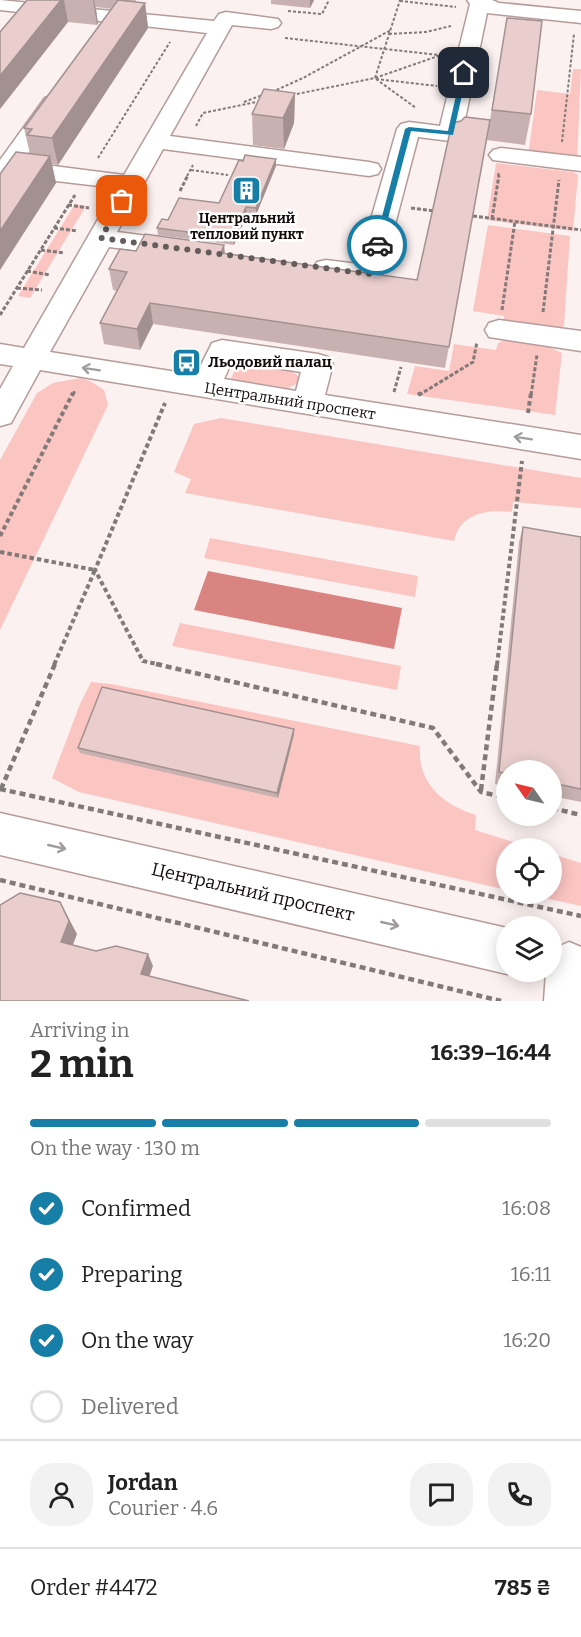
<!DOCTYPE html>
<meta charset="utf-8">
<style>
body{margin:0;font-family:Bitter,serif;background:#f2f2f2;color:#222;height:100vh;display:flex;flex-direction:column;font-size:22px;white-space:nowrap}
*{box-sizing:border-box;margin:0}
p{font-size:20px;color:#767676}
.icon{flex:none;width:33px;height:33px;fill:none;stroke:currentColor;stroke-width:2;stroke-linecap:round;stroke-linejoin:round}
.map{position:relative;height:1001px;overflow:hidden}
.sheet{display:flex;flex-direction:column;background:#fff;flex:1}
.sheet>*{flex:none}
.needle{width:39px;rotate:304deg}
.buttons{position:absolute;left:496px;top:760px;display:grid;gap:12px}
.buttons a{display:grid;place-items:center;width:66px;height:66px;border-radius:50%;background:#fff;box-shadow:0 3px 15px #0003;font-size:30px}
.pin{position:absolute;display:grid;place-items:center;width:51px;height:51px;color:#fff;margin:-26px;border-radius:12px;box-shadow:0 3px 9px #0006}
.courier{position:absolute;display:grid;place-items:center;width:60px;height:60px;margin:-30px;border:4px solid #177ea8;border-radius:50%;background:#fff;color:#222;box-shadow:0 2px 8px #0007}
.headline em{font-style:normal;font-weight:700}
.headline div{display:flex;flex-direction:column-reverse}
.headline{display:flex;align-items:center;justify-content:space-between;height:102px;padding:0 30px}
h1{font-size:39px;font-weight:700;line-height:45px}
.bar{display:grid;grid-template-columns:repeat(4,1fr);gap:9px 6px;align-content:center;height:72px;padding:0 30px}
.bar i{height:8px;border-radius:4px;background:#e0e0e0}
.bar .current{background:#177ea8}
.bar p{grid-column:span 4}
.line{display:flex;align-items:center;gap:15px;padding:0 30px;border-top:2px solid #e0e0e0}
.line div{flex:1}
.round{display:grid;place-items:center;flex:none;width:63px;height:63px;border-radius:24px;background:#f2f2f2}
ol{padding:0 30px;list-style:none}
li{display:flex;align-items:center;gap:18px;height:66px}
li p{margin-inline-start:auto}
li .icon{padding:6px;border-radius:50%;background:#177ea8;color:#fff;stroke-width:4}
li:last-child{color:#767676}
li i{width:33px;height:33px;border:3px solid #e0e0e0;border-radius:50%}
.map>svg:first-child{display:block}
.green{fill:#fbc5c2}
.water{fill:#d98481}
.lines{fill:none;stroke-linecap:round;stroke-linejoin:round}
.minor-casing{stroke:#b59c9a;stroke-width:3}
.path-far3{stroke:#827979;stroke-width:2;stroke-dasharray:3 2;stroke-linecap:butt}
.path-far2{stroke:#827979;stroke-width:3;stroke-dasharray:4 2;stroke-linecap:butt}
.path-far1{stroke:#827979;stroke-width:4;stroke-dasharray:4.5 3;stroke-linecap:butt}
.path{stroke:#827979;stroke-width:4.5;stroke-dasharray:6 4;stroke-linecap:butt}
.minor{fill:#fff;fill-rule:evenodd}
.wall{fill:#c8b1b0}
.shaded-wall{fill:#a39090}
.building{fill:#e9cecd;stroke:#a39090;stroke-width:1.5}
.oneway{stroke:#a19d9d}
.route{fill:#177ea8}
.done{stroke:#655c5c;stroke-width:6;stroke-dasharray:0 10.8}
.labels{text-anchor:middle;stroke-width:5;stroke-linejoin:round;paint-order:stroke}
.far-poi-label{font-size:14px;font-weight:bold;fill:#130b0b;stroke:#fff}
.poi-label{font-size:15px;font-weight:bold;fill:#130b0b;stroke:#fff;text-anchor:start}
.street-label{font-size:15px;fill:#130b0b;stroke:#fff}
.near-street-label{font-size:18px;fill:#130b0b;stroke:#fff}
</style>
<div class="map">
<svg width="581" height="1001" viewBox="0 0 581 1001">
<rect width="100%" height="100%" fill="#fcf1f1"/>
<path class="green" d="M 573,69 L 581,69 L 577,162 L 528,156 L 537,90 L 570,94 Z
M 496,163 L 573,172 L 578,175 L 573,231 L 487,220 Z
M 75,204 L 86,206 L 30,298 L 18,296 Z
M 488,225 L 570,236 L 564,325 L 560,331 L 503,326 L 504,316 L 473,311 Z
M 507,339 L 545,345 L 562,353 L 555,415 L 407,394 L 415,366 L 449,371 L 454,344 L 496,350 L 498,343 Z
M 237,364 L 291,371 L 300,377 L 300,382 L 288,388 L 231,379 Z
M 81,378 L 90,381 L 104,390 L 108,405 L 0,630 L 0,460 L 37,393 L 53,383 Z
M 221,418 L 581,478 L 581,508 L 513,502 L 512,512 C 487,509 460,513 454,541 L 185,493 L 191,479 L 174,472 L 194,424 Z
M 210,538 L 418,576 L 415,597 L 204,558 Z
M 180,623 L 401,666 L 397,690 L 172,646 Z
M 91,682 L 111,684 L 420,746 C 417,783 443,805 476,815 L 475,830 L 536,849 L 507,849 L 507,890 L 79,792 L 52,778 L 80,704 Z
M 552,854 L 581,863 L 581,906 L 527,894 L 552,894 Z"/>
<path class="water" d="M 208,571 L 402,608 L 394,649 L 194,610 Z"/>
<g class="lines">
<defs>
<path id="minor" d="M 0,0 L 214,21 L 219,14 L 226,12 L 278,19 L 281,23 L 278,27 L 271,29 L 232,25 L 170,136 L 369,162 L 378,164 L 381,169 L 378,174 L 369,176 L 163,149 L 117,232 L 186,241 L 195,243 L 199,249 L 195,255 L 186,257 L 109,247 L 50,352 L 196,375 L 212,343 L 222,340 L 318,354 L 328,357 L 333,364 L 325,395 L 581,435 L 581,459 L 40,370 L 11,423 L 0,426 L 0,389 L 13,366 L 0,364 L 0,344 L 24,348 L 116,188 L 13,176 L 9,182 L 0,184 L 0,160 L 45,98 L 53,96 L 61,98 L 64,103 L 22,162 L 124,175 L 207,33 L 0,10 ZM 232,361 L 301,372 L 296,391 L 224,379 Z
M 467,0 L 492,0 L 499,3 L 581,11 L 581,23 L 487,13 L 462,134 L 458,139 L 450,141 L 418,137 L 382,274 L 379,280 L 369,283 L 317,274 L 313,268 L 317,262 L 326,260 L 358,264 L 397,129 L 401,124 L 409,122 L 440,126 L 470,4 Z
M 501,148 L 581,157 L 581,171 L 493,160 L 489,155 L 493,150 Z
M 499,320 L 581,331 L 581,351 L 489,337 L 485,330 L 489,323 Z
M 0,813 L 507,928 L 507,972 L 511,972 L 507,974 L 0,855 Z
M 569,942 L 581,947 L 581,1001 L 544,1001 L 546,972 L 552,972 L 553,949 Z"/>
</defs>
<use href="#minor" class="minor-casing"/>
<path class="path-far3" d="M 400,1 L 456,7
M 288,11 L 322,14 L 329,0
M 389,34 L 426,32 L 451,26
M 285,38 L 439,55
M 375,78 L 400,0
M 376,79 L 416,108
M 376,79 L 437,86
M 272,92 L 303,78 L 391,30
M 292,95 L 375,78 L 441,55
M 244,102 L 265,94
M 196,126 L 203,113 L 261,101
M 562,142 L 574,34
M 98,158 L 170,42
M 191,170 L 228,175
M 187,176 L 193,165
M 498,176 L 499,172"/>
<path class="path-far2" d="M 180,191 L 188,175
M 68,205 L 89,208
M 411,208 L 434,211
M 473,216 L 581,230
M 492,219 L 499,175
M 54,228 L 77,231
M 41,250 L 64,253
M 27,271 L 50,275
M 17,288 L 42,290
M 502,310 L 515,221
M 543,312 L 559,180
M 0,315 L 75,195
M 394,392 L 401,367
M 73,395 L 75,390
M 419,395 L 473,362 L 477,342
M 531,395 L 537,355"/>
<path class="path-far1" d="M 418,395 L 421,393
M 528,413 L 531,393
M 0,536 L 73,393
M 0,552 L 95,570 L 54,665
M 162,665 L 143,661 L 95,570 L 165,403
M 497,665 L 522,461"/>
<path class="path" d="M 156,664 L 433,728 L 481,792 L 507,798
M 0,789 L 581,916
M 1,789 L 55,664
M 481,790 L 497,664
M 552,808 L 581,815
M 0,880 L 501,1001"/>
<use href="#minor" class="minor"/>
</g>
<path class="wall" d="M 23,0 L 136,0 L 135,2 L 145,3 L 148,28 L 58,165 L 52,164 L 56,183 L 0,270 L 0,174 L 30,154 L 24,128 L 112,9 L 96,7 L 98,23 L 97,25 L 68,22 L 0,109 L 0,32 L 27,0 Z
M 271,0 L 314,0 L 310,8 L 271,4 Z
M 507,18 L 531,114 L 525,145 L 487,140 L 489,128 L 445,368 L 153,324 L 140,350 L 104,344 L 100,323 L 117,291 L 113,290 L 109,269 L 136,251 L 224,245 L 225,253 L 417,280 L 490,120 Z
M 295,93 L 294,123 L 284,149 L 253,145 L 252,114 Z
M 276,159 L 276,166 L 256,215 L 247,214 L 234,245 L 158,235 L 157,228 L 168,220 L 219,203 L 243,161 Z
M 523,527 L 581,537 L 581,802 L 552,796 L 552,771 L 507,771 L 507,787 L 495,784 L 519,542 Z
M 294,734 L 278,798 L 80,753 L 78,748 Z"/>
<path class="shaded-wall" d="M 61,0 L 64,0 L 68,22 L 0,109 L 0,76 Z
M 93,0 L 94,0 L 98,23 L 97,25 Z
M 310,0 L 314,0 L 310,8 Z
M 145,3 L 148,28 L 58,165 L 52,138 Z
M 295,93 L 294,123 L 284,149 L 283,118 Z
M 50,156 L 56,183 L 0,270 L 0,231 Z
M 276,159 L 276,166 L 256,215 L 256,208 Z
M 246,207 L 247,214 L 234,245 L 233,238 Z
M 224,245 L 225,265 L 221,253 Z
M 150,303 L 153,324 L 140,350 L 137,329 Z
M 294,729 L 294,734 L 278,798 L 277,793 Z
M 60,902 L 77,934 L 69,955 L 61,942 Z
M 148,954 L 153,966 L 146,986 L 141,974 Z"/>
<path class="building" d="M 27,0 L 61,0 L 0,76 L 0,32 Z
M 118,0 L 145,3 L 52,138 L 27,135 L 32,129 L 24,128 Z
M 507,18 L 542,21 L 531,114 L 492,110 Z
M 264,89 L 295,93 L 283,118 L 252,114 Z
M 465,117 L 490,120 L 449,347 L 150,303 L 137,329 L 100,323 L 127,272 L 109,269 L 120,249 L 136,251 L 145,234 L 224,245 L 221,253 L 417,280 L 452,123 L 461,121 Z
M 16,152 L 50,156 L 0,231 L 0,174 Z
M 245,155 L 276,159 L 256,208 L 246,207 L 233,238 L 157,228 L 162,219 L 168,220 L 179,198 L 219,203 L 239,160 L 243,161 Z
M 523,527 L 581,537 L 581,789 L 552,783 L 552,771 L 507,771 L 507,773 L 499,772 Z
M 102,687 L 294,729 L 277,793 L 78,748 Z
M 20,893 L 60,902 L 69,921 L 61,942 L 96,951 L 116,946 L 148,954 L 141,974 L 249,1001 L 0,1001 L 0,905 Z"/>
<defs><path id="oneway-shaft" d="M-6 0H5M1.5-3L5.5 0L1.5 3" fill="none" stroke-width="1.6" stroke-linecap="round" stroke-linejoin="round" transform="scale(1.5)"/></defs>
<g class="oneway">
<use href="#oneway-shaft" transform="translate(91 369) rotate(-171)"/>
<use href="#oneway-shaft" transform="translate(523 438) rotate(-171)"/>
<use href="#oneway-shaft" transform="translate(57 847) rotate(13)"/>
<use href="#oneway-shaft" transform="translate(390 924) rotate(13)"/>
</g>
<path class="route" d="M 464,71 L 467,73 L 453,135 L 411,131 L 381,245 L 374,247 L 405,129 L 409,127 L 448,131 L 461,73 Z"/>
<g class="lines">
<path class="done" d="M 122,201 L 101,238 L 369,274 L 377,245"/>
</g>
<defs>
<symbol id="building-square" viewBox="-11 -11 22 22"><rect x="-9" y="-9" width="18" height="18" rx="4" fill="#177ea8" stroke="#fff"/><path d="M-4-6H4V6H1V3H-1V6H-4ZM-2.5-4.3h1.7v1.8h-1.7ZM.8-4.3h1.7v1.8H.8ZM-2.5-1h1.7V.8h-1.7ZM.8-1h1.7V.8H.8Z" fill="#fff"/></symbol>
<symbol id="bus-square" viewBox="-11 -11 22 22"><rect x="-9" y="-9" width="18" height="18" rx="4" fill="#177ea8" stroke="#fff"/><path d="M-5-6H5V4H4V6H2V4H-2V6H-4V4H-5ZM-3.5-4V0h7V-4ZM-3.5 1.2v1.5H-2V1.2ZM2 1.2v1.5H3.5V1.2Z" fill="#fff"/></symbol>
</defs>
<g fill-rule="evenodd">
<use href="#building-square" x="230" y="174" width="33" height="33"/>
<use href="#bus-square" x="170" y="346" width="33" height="33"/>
</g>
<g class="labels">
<g class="far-poi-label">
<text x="247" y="223">Центральний<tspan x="247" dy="16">тепловий пункт</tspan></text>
</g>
<g class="poi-label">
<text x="208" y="367">Льодовий палац</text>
</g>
<g class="street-label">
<text transform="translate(290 401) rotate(9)" y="5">Центральний проспект</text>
</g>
<g class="near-street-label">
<text transform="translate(253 892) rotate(13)" y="6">Центральний проспект</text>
</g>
</g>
</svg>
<div class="buttons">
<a><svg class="needle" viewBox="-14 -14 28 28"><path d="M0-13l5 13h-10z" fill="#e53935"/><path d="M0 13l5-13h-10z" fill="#767676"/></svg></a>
<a><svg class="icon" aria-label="locate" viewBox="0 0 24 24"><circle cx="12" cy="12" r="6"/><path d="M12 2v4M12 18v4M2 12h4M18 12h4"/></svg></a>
<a><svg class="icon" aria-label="layers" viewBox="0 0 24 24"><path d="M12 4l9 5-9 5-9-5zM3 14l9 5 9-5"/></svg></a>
</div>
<div class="pin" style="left:122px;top:201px;background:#ea580c"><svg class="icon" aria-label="bag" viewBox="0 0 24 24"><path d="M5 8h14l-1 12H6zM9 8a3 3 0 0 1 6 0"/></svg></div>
<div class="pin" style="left:464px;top:73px;background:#1f2937"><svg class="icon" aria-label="home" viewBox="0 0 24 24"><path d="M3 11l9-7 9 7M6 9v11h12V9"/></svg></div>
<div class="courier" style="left:377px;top:245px"><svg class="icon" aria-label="car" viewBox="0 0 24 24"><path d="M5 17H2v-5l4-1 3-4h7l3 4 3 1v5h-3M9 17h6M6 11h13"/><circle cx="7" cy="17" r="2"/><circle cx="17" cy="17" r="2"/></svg></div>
</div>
<section class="sheet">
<div class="headline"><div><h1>2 min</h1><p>Arriving in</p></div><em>16:39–16:44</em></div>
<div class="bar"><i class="current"></i><i class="current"></i><i class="current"></i><i></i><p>On the way · 130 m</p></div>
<ol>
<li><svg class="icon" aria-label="check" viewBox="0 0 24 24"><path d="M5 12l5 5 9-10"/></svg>Confirmed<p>16:08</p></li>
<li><svg class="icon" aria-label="check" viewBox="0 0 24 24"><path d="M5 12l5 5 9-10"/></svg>Preparing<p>16:11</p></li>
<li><svg class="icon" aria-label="check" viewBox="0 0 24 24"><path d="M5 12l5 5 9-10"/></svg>On the way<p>16:20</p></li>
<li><i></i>Delivered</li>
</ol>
<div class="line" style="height:108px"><a class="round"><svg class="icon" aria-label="person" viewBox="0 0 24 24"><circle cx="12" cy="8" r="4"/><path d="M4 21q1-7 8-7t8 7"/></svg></a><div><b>Jordan</b><p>Courier · 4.6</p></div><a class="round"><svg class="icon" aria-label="chat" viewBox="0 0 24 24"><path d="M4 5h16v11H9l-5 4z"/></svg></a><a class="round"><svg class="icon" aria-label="phone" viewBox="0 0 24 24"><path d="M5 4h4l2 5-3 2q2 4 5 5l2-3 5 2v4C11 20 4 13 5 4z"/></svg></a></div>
<div class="line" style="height:78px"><div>Order #4472</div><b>785 ₴</b></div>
</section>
